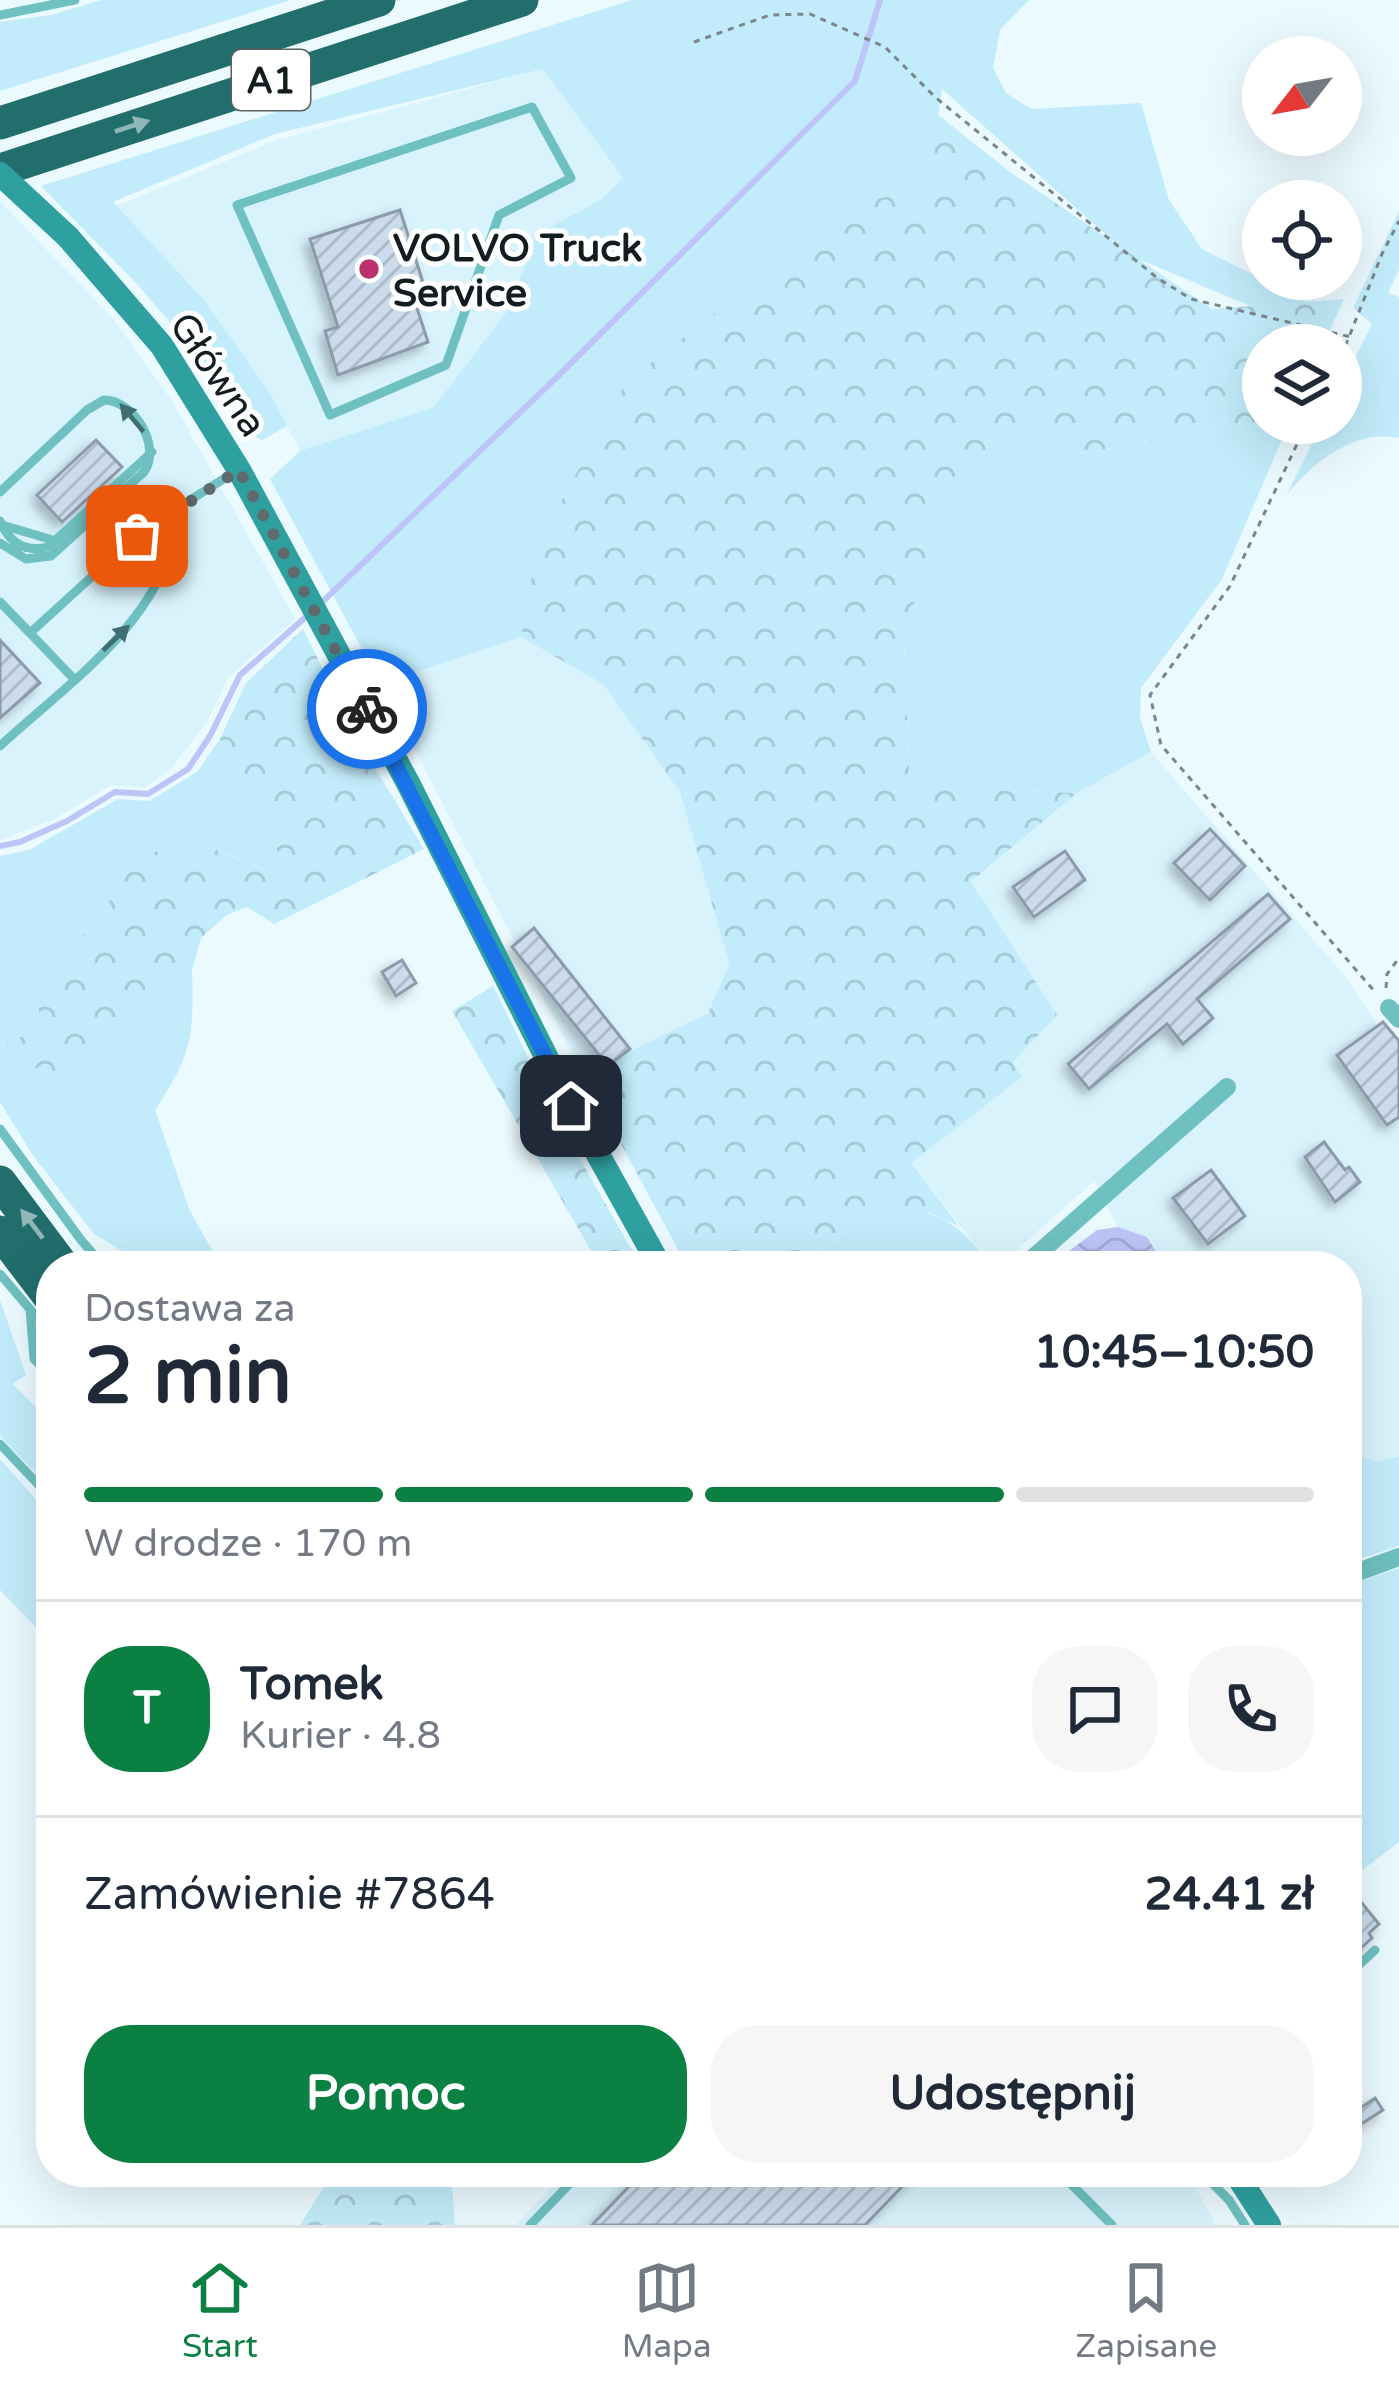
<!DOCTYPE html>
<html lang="pl">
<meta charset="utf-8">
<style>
body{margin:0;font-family:"Varela Round",sans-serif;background:#f6f6f7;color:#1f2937;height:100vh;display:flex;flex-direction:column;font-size:45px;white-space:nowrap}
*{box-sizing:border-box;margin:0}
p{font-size:39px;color:#747a83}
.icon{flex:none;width:66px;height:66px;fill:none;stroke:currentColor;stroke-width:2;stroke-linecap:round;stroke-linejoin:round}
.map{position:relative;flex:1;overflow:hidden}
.sheet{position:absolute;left:36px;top:1251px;width:1326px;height:936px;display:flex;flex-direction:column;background:#fff;border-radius:48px;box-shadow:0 12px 48px #0002}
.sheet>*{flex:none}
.needle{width:78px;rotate:239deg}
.buttons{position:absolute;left:1242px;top:36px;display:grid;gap:24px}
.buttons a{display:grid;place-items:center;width:120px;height:120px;border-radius:50%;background:#fff;box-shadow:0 12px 48px #0002;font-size:60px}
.pin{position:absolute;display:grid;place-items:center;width:102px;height:102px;color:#fff;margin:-51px;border-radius:24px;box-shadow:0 6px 18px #0006}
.courier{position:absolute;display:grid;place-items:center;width:120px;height:120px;margin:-60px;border:9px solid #1a73e8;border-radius:50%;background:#fff;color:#222;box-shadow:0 3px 15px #0007}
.head em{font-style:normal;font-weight:800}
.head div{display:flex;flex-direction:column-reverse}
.head{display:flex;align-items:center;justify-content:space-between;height:204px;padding:0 48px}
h1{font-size:78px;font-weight:800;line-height:90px}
.bar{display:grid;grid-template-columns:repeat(4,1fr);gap:18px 12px;align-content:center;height:144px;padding:0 48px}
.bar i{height:15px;border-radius:9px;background:#e0e1e3}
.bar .current{background:#0b8043}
.bar p{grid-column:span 4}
.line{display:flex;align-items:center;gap:30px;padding:0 48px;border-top:3px solid #e0e1e3}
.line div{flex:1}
.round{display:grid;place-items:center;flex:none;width:126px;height:126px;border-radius:48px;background:#f6f6f7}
.action{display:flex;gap:24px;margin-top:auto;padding:24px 48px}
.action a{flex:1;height:138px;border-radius:48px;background:#0b8043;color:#fff;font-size:48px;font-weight:800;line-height:138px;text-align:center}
.action a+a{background:#f6f6f7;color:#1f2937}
.tab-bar{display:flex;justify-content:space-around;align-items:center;height:168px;border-top:3px solid #e0e1e3;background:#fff;font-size:33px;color:#747a83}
.tab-bar a{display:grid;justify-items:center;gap:6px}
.tab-bar .current{color:#0b8043}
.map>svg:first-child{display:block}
.built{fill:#d9f3fd}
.green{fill:#c2ecfb}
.forest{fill:url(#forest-crowns)}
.water{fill:url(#water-waves)}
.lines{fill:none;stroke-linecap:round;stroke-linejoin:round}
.stream{stroke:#bdc5f8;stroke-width:6}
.building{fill:url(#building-hatch);stroke:#8c9aaa;stroke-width:3;filter:url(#shadow)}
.path{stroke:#7b868a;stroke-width:3;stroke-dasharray:6 6;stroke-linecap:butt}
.service{stroke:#6ec1c0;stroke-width:9}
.minor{stroke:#6ec1c0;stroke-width:18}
.secondary{stroke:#2fa0a0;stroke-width:24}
.motorway{stroke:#226e6d;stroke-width:33}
.secondary-bridge{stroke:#2fa0a0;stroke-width:24}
.oneway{fill:#90b6b6}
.oneway2{fill:#406e70}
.done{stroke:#5f6a6d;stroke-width:12;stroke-dasharray:0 21.6}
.route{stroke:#1a73e8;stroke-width:15}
.poi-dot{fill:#bb316c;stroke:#fff;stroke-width:4.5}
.labels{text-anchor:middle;stroke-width:10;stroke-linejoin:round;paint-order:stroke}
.shield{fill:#fff;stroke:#5a6062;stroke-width:3}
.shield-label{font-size:36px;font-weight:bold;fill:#131c1f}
.poi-label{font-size:39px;font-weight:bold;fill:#131c1f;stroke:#fff;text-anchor:start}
.street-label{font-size:39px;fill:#131c1f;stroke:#fff}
</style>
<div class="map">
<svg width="1399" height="2225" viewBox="0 0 1399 2225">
<defs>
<pattern id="forest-crowns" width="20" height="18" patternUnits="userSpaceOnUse" patternTransform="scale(3)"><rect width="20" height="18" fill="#c2ecfb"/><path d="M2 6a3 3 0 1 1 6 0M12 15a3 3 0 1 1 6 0" fill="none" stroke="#a6cad7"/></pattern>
<pattern id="water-waves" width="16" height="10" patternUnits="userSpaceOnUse" patternTransform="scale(3)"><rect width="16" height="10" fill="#bdc5f8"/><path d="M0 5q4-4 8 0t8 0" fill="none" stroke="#a2a9d4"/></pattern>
<pattern id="building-hatch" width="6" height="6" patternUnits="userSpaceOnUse" patternTransform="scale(3)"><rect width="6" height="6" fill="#cbdbeb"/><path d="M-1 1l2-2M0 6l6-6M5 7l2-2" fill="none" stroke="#adbbc9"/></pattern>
<filter id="shadow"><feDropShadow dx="-5.5" dy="5.5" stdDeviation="6" flood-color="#0004"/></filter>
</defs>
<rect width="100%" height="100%" fill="#ebfaff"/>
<path class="built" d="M 543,69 L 624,179 L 602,199 L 537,234 L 507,311 L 434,407 L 304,459 L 270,393 L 114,207 L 277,140 Z
M 0,201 L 115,321 L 172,401 L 295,619 L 228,678 L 207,722 L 170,770 L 144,788 L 111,785 L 55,819 L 0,840 Z
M 521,637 L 603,683 L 680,792 L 729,965 L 708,1013 L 583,1074 L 381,684 Z
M 1151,752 L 1343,974 L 1399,1056 L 1399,1456 L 1377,1462 L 1347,1453 L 1347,1266 L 1165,1266 L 1147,1237 L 1118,1227 L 1094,1181 L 999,1266 L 992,1266 L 911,1163 L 1021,1077 L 1011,1063 L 971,883 L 1077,793 Z
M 566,2172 L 1187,2172 L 1216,2225 L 516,2225 Z"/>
<path class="green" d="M 101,0 L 291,0 L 0,91 L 0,22 L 51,15 Z
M 632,0 L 1029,0 L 1000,30 L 993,68 L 1006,93 L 1032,109 L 1141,103 L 1169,200 L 1202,249 L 1307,302 L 1250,306 L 1129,255 L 942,89 L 927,189 L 858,203 L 539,544 L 521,637 L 381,684 L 270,479 L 300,451 L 434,407 L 507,311 L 537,234 L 602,199 L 623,178 L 543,69 L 275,134 L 113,202 L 204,300 L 270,393 L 287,426 L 262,440 L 236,427 L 200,357 L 137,284 L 41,186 Z
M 1399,211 L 1399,270 L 1388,293 L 1399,297 L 1399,438 C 1352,429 1315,462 1287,494 L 1322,423 L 1341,423 L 1341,386 L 1372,324 L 1353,308 Z
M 1263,421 L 1289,423 L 1222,579 L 1141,688 L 1140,718 L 1151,752 L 1077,793 L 910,787 L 904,644 L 944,485 L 1013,427 L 1083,453 Z
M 220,739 L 261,801 L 279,856 L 268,871 L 218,850 L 187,860 L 141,848 L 97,922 L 40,981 L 40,1032 L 8,1041 L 76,1074 L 126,1023 L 192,970 C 194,1037 192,1054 155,1110 L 189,1209 L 221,1266 L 165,1266 L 130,1256 L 93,1233 L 32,1154 L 0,1102 L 0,856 L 29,850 L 118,799 L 149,801 L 197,772 Z
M 886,1204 C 948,1217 952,1217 992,1266 L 798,1266 Z
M 0,1300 L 26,1375 L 13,1384 L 51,1423 L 51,1489 L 0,1436 Z
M 1347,1453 L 1377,1462 L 1399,1456 L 1399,1546 L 1347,1563 Z
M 0,1459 L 51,1516 L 51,1643 L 0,1590 Z
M 1399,1568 L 1399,1842 L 1347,1882 L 1347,1586 Z"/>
<path class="forest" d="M 937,114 L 1010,172 L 1212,309 L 1344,299 L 1323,345 L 1263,345 L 1263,421 L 1083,453 L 1013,427 L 944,485 L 904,644 L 910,787 L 1077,793 L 971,882 L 1057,1015 L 1012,1063 L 1022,1077 L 911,1163 L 959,1226 L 932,1214 L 886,1204 L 798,1266 L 687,1266 L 583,1074 L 708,1013 L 729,964 L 680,792 L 603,684 L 521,637 L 538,544 L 626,382 L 858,203 L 927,188 Z
M 303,629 L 358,740 L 424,849 L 274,924 L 247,907 L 227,915 L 201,938 L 192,970 L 126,1023 L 76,1074 L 58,1075 L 16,1062 L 7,1041 L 39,1032 L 39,981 L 97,922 L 141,847 L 186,860 L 217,850 L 267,871 L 279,856 L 261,801 L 220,739 L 246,683 Z
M 493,986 L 569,1140 L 641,1266 L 600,1266 L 452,1011 Z
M 333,2172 L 451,2172 L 455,2225 L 300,2225 Z"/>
<path class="water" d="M 1118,1227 L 1147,1237 L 1165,1266 L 1049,1266 L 1097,1230 Z"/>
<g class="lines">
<path class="stream" d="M 317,607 L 556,378 L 855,81 L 880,0
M 0,846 L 20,842 L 67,821 L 115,792 L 148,794 L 188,769 L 210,736 L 240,675 L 308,615"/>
</g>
<path class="building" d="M 400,210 L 428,298 L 415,302 L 428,342 L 338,375 L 325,331 L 338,327 L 310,239 Z
M 96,440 L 122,467 L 62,522 L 37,495 Z
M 0,640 L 40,683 L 0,718 Z
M 1210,829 L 1245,866 L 1210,900 L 1174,863 Z
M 1065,851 L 1085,880 L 1034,917 L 1013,887 Z
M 1268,894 L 1290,919 L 1197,999 L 1213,1018 L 1183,1044 L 1167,1024 L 1089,1089 L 1068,1064 Z
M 534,928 L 630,1049 L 608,1066 L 512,947 Z
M 402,960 L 416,983 L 396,996 L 382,972 Z
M 1383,1022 L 1399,1041 L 1399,1117 L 1387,1125 L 1337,1055 Z
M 1324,1142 L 1345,1170 L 1349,1167 L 1360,1182 L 1335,1202 L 1305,1157 Z
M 1211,1170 L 1245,1216 L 1208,1244 L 1173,1198 Z
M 1361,1902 L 1379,1924 L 1369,1933 L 1372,1938 L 1361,1948 L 1347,1932 L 1347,1914 Z
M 1375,2098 L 1383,2110 L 1347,2133 L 1347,2117 Z
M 643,2172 L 916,2172 L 865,2225 L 592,2225 Z"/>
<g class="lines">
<path class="path" d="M 694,42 L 770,15 L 810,14 L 885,47 L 935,97 L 1156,277 L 1191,299 L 1351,337
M 1341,357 L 1382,254 L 1399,221
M 1307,423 L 1230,586 L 1150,695 L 1161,745 L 1376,993
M 1386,988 L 1387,974 L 1399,958"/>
<path class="service" d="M 0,15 L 75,0
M 532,107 L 571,178 L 499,215 L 446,365 L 330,415 L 237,205 Z
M 0,492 L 87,410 L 104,400 C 134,400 162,446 144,472 L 51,556 L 26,559 L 0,543
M 110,505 L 137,535
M 0,521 C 9,542 24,553 48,547 L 152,452
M 2,525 L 56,541
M 0,602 L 30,633 L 143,530 L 236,471
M 30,633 L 73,678
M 0,746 C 71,680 171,616 178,510
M 0,1129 L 81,1240 L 101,1263 L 120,1266
M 0,1274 L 51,1334
M 30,1309 L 34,1359 L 51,1376
M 0,1444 L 51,1498
M 1347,1976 L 1375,1950
M 1059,2172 L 1112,2225
M 1110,2172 L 1208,2179 L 1229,2200 L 1245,2225
M 530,2225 L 581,2172"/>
<path class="minor" d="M 1389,1008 L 1399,1019
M 1024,1266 L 1227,1087
M 1347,1576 L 1399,1557"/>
<path class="secondary" d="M 68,237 L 162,346 L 239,470 L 408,783 L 571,1106 L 660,1266
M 1235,2172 L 1269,2225"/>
<path class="motorway" d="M 0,123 L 379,0
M 0,170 L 522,0
M 0,1182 L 63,1266
M 0,1232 L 51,1299"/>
<path class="secondary-bridge" d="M 0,174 L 68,237"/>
</g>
<defs><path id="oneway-solid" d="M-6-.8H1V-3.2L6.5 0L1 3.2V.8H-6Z" transform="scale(3)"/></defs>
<g class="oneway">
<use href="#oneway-solid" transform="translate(132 126) rotate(-18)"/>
<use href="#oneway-solid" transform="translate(32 1224) rotate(-127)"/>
</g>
<g class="oneway2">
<use href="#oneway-solid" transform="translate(132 418) rotate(-130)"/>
<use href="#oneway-solid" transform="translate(116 638) rotate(-44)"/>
</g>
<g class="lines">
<path class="done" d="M 137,536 L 239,470 L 367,709"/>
<path class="route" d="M 367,709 L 571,1106"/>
</g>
<circle class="poi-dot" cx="369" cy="269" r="12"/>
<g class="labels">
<rect class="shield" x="232" y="50" width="78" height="60" rx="9"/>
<g class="shield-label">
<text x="271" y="93">A1</text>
</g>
<g class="poi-label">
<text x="393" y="261">VOLVO Truck<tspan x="393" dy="45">Service</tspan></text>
</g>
<g class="street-label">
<text transform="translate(219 374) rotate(56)" y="14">Główna</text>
</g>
</g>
</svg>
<div class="buttons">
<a><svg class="needle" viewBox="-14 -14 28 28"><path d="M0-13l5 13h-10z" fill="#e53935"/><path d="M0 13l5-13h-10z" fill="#747a83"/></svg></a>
<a><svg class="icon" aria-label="locate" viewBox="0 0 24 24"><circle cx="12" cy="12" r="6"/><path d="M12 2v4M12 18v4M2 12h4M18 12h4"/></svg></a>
<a><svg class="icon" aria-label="layers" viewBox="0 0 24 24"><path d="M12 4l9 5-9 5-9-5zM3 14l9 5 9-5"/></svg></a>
</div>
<div class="pin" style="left:137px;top:536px;background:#ea580c"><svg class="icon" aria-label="bag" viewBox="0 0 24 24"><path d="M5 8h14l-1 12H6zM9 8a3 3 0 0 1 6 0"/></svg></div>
<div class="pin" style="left:571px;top:1106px;background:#1f2937"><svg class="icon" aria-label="home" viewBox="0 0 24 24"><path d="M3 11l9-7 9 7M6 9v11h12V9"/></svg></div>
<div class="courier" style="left:367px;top:709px"><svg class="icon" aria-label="bike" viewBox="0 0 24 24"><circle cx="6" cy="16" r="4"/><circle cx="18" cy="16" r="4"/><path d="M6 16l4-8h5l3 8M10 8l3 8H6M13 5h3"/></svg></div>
<section class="sheet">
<div class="head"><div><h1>2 min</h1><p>Dostawa za</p></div><em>10:45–10:50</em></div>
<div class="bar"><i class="current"></i><i class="current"></i><i class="current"></i><i></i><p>W drodze · 170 m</p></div>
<div class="line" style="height:216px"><b class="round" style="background:#0b8043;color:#fff">T</b><div><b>Tomek</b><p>Kurier · 4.8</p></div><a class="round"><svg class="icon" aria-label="chat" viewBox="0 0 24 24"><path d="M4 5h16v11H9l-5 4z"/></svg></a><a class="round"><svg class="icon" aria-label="phone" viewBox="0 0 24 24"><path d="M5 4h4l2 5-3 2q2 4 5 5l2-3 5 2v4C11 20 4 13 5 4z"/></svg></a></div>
<div class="line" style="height:156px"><div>Zamówienie #7864</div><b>24.41 zł</b></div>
<div class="action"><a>Pomoc</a><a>Udostępnij</a></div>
</section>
</div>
<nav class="tab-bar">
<a class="current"><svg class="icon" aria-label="home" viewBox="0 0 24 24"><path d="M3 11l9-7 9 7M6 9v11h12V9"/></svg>Start</a>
<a><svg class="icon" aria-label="map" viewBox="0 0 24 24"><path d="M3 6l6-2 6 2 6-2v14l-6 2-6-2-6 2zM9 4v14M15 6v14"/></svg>Mapa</a>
<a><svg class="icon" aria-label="saved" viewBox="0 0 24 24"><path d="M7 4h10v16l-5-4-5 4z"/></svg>Zapisane</a>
</nav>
